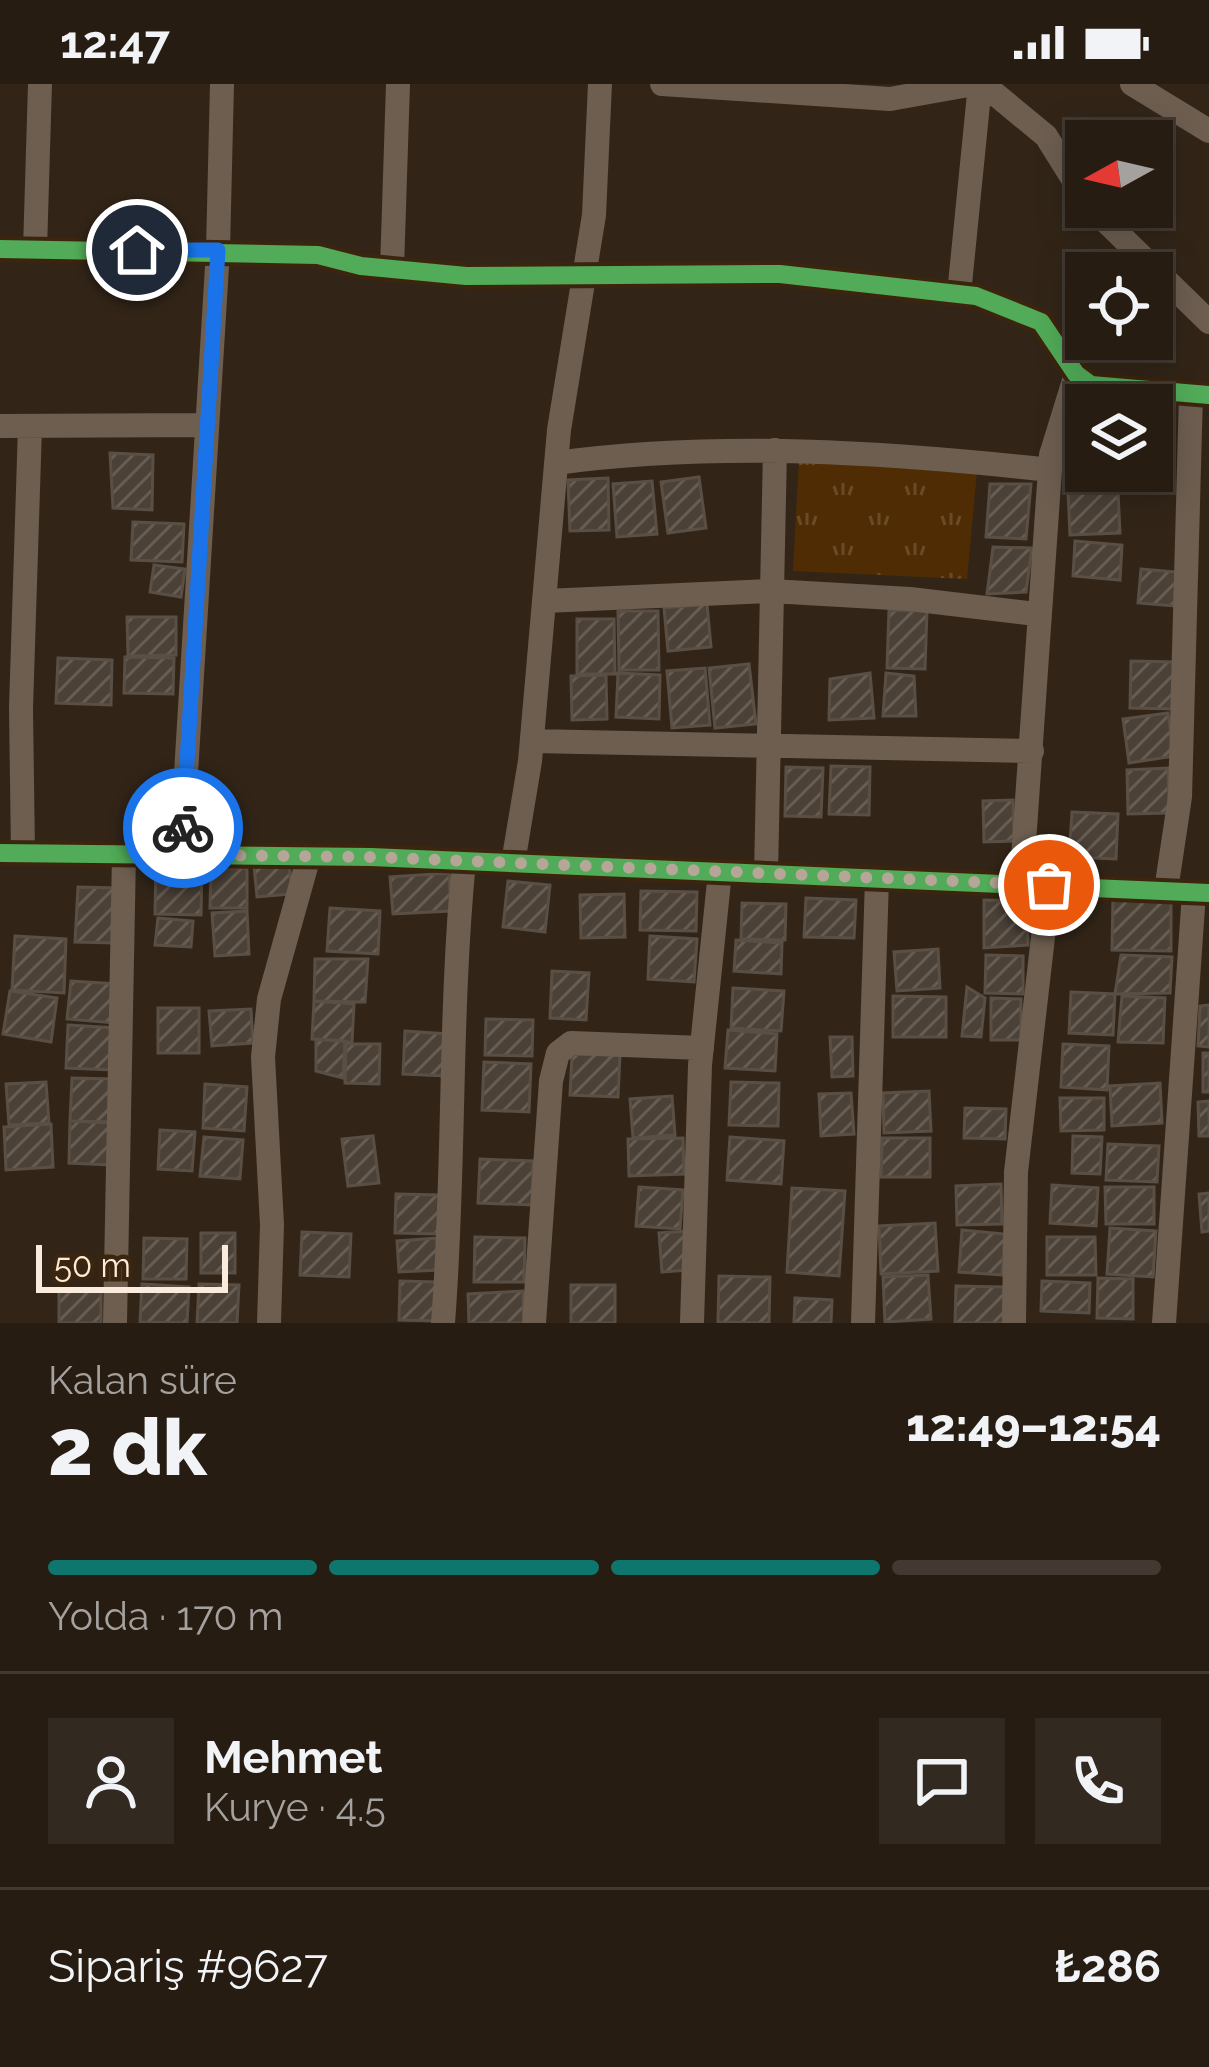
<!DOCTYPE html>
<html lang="tr">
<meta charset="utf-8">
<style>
body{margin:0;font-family:Raleway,sans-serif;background:#322920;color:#f1f3f6;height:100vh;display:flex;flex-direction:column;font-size:45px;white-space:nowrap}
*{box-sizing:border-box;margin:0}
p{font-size:39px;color:#a4a19f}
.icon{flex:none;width:66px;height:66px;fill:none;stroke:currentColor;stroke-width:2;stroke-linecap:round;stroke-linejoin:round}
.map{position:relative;height:1239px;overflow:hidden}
.drawer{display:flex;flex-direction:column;background:#261c12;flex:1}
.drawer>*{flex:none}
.needle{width:78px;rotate:262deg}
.tools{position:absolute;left:1065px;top:36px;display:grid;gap:24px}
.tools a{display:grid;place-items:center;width:108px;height:108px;border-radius:0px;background:#261c12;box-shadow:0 6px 30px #0003,0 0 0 3px #423a32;font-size:60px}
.scale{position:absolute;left:36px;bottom:30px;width:192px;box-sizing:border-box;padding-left:12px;border:6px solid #fbebdd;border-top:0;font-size:33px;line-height:42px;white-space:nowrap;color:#fbebdd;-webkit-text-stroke:9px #3c250e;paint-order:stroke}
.pin{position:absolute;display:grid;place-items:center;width:102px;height:102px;color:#fff;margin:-51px;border:6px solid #fff;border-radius:50%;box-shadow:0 3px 12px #0007}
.courier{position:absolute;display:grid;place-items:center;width:120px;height:120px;margin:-60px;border:9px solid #1a73e8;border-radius:50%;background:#fff;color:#222;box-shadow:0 3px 15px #0007}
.head em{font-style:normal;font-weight:800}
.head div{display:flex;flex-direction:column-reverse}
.head{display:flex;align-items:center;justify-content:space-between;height:204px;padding:0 48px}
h1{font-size:78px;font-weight:800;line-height:90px}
.bar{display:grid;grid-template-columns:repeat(4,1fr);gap:18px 12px;align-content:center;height:144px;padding:0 48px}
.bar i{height:15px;border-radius:9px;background:#423a32}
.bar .on{background:#0f766e}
.bar p{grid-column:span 4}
.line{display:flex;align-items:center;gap:30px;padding:0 48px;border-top:3px solid #423a32}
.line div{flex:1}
.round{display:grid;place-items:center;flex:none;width:126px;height:126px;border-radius:0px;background:#322920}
.status{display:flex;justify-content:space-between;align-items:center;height:84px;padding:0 60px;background:#261c12;direction:ltr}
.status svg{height:33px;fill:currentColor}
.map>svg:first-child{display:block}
.grass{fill:url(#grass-tufts)}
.building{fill:url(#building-hatch);stroke:#5a4f44;stroke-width:3}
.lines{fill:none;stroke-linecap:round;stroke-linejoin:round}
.street{stroke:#6d5e50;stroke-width:24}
.cycleway-casing{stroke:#3c250e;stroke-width:26}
.cycleway{stroke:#51ab58;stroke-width:18}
.done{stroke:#b5a698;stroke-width:12;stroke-dasharray:0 21.6}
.route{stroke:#1a73e8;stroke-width:15}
</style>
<div class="status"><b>12:47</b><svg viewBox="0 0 49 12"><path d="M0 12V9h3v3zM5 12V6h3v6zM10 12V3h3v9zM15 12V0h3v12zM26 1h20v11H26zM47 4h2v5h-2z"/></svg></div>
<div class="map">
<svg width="1209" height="1239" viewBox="0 0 1209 1239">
<defs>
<pattern id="grass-tufts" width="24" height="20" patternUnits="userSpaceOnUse" patternTransform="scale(3)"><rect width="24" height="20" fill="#4f2c03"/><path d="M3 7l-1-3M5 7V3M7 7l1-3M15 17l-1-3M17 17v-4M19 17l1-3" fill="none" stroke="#694b27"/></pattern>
<pattern id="building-hatch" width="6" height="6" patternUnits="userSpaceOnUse" patternTransform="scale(3)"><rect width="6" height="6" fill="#4b4137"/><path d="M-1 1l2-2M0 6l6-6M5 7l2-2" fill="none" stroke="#665d54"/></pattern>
</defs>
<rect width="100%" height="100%" fill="#322518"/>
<path class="grass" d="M 799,375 L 977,387 L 967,495 L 793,487 Z"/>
<path class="building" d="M 110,369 L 153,371 L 152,426 L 113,424 Z
M 699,393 L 706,444 L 668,449 L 661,398 Z
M 608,394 L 609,446 L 570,447 L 568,396 Z
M 652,397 L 657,450 L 617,453 L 613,400 Z
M 990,400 L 1031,400 L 1026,455 L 986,453 Z
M 1118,407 L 1120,449 L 1070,451 L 1068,408 Z
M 133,438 L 184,440 L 182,478 L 131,476 Z
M 1075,457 L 1122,461 L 1120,496 L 1073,492 Z
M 993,463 L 1032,464 L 1026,508 L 987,510 Z
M 154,481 L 185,485 L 181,513 L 150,508 Z
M 1141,485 L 1177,488 L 1174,522 L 1138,519 Z
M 707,520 L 711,563 L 668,567 L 664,524 Z
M 889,526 L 927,527 L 925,585 L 887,584 Z
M 618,527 L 658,527 L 659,586 L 619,586 Z
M 127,533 L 176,533 L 176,571 L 128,572 Z
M 577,535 L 614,535 L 615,590 L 577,590 Z
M 125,573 L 174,574 L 173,610 L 124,609 Z
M 58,574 L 112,576 L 111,621 L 56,619 Z
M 1131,577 L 1176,578 L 1175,625 L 1130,624 Z
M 749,580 L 756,640 L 715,644 L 709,584 Z
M 705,584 L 710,641 L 672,644 L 667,587 Z
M 618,589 L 660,591 L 659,635 L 616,633 Z
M 870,589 L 874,634 L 829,636 L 830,595 Z
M 886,589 L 914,592 L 916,632 L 883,632 Z
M 606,591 L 607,635 L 572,636 L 571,592 Z
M 1168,629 L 1174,672 L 1129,679 L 1123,635 Z
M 831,682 L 870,683 L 869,731 L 829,730 Z
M 786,683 L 823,684 L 821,733 L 785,732 Z
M 1168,684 L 1169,729 L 1128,730 L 1127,686 Z
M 1013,716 L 1014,757 L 984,758 L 983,717 Z
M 1072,728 L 1118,730 L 1116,775 L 1069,773 Z
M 289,779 L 292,810 L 257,813 L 254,782 Z
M 156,781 L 202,783 L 201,831 L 155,830 Z
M 211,784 L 247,784 L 247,824 L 210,824 Z
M 449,789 L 451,827 L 393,830 L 390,793 Z
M 508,797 L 550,801 L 545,848 L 503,843 Z
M 78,803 L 116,804 L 114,859 L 75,858 Z
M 641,807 L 697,808 L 696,847 L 640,846 Z
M 624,810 L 625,853 L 581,854 L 580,811 Z
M 1113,813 L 1171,813 L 1171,867 L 1112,866 Z
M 806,814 L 856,816 L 854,854 L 804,853 Z
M 984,816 L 1027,817 L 1028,861 L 984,864 Z
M 742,819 L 786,820 L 785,856 L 741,855 Z
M 330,824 L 380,827 L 378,870 L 327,867 Z
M 247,827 L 249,870 L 215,872 L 212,829 Z
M 158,834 L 193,837 L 191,863 L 155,861 Z
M 15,852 L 66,855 L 64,909 L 12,906 Z
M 650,852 L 697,855 L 694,898 L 648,895 Z
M 736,856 L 782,859 L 781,890 L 734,887 Z
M 938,865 L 940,904 L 897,907 L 894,868 Z
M 986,871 L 1023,872 L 1023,910 L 985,909 Z
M 1121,871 L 1172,873 L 1170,909 L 1115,910 Z
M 315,875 L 368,875 L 365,918 L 314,917 Z
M 552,887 L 589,889 L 586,936 L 550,934 Z
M 71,897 L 118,900 L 115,939 L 67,935 Z
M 967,903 L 985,914 L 981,953 L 962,952 Z
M 733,904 L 784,907 L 781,947 L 731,944 Z
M 10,907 L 57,914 L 51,958 L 3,950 Z
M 1071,908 L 1115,910 L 1113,951 L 1069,949 Z
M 893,912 L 946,913 L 946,953 L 893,953 Z
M 1122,912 L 1165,914 L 1163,959 L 1118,958 Z
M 991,914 L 1021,915 L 1021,956 L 991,956 Z
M 314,917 L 354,920 L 352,958 L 312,955 Z
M 1209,921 L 1209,963 L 1198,962 L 1200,922 Z
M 158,924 L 199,924 L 199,969 L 158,969 Z
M 251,925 L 253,959 L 212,962 L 209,927 Z
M 486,935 L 533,936 L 532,972 L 485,971 Z
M 68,941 L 116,944 L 114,986 L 66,984 Z
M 728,946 L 777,950 L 775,987 L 725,984 Z
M 405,947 L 448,950 L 445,992 L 403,990 Z
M 830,953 L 852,953 L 853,992 L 832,993 Z
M 316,955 L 345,957 L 343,994 L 316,987 Z
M 346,960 L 380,960 L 379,1000 L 345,999 Z
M 1063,960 L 1109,962 L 1107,1006 L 1061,1003 Z
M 1203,969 L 1209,969 L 1209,1008 L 1203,1008 Z
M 572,970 L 620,971 L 618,1013 L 570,1011 Z
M 484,978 L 531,980 L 529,1028 L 482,1026 Z
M 72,994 L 114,995 L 114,1038 L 70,1037 Z
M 46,998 L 49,1039 L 9,1041 L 6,1000 Z
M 731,998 L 779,999 L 778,1042 L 729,1041 Z
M 1160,999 L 1162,1039 L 1112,1042 L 1110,1002 Z
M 205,1000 L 247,1003 L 244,1047 L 203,1044 Z
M 929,1007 L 931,1047 L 884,1049 L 883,1009 Z
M 851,1009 L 854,1050 L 821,1052 L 819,1010 Z
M 672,1012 L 675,1051 L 633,1054 L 630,1015 Z
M 1060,1014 L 1104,1014 L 1104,1046 L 1061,1047 Z
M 1209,1017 L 1209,1052 L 1199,1052 L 1198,1018 Z
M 965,1024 L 1006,1025 L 1005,1055 L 964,1054 Z
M 70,1037 L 111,1039 L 109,1081 L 69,1079 Z
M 51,1040 L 53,1083 L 6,1086 L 4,1043 Z
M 160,1046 L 195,1048 L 192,1087 L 158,1085 Z
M 373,1052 L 379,1099 L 348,1102 L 342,1055 Z
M 1073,1052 L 1102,1053 L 1100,1090 L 1072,1089 Z
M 204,1053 L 243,1056 L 240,1095 L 200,1092 Z
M 730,1053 L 784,1057 L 781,1100 L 727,1096 Z
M 683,1054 L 684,1090 L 629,1092 L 628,1055 Z
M 882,1054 L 930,1054 L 930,1093 L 881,1093 Z
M 1108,1060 L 1159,1062 L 1157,1098 L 1106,1096 Z
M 480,1075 L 533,1077 L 532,1121 L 478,1119 Z
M 1001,1100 L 1002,1140 L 957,1141 L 956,1102 Z
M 1052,1101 L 1098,1104 L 1096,1142 L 1050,1139 Z
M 639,1103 L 683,1106 L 680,1145 L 636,1142 Z
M 1105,1103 L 1154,1103 L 1154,1140 L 1106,1140 Z
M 792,1104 L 845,1107 L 839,1192 L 787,1188 Z
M 1209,1109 L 1209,1147 L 1202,1148 L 1199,1110 Z
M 396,1110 L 440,1111 L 439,1150 L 395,1149 Z
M 935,1139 L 938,1187 L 881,1190 L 879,1142 Z
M 1110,1144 L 1156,1147 L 1153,1193 L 1107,1190 Z
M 962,1146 L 1005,1150 L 1002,1191 L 959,1188 Z
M 687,1147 L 689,1186 L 662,1188 L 659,1149 Z
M 302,1148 L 351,1150 L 349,1193 L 300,1191 Z
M 201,1149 L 235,1149 L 235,1189 L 201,1189 Z
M 475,1153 L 525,1154 L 524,1198 L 474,1198 Z
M 1047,1153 L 1095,1153 L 1096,1191 L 1047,1191 Z
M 144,1154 L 187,1155 L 186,1195 L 143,1195 Z
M 437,1154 L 439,1186 L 399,1188 L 397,1157 Z
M 928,1191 L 931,1235 L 885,1238 L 883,1193 Z
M 719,1192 L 770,1193 L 769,1239 L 718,1238 Z
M 1098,1194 L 1133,1195 L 1133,1235 L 1097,1234 Z
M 400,1197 L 438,1198 L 437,1237 L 399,1236 Z
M 1042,1197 L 1090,1199 L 1089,1229 L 1041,1227 Z
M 142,1200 L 189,1203 L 187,1239 L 140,1238 Z
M 199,1200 L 239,1201 L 237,1239 L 197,1239 Z
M 571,1201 L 615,1201 L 615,1239 L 571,1239 Z
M 956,1202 L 1004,1203 L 1004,1239 L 955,1239 Z
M 59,1205 L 101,1205 L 101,1239 L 59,1239 Z
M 523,1207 L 524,1239 L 469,1239 L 468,1210 Z
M 795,1214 L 832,1216 L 831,1239 L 794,1239 Z"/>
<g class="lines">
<path class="street" d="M 662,0 L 890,15 L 974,0
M 983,0 L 1046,52 L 1086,116
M 1132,0 L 1209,47
M 1091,123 L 1209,238
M 0,165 L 318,171 L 361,182 L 466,192 L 780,190 L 976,212 L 1041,238 L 1076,290 L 1091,301 L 1209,311
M 35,166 L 40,0
M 392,185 L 398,0
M 959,210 L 980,0
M 0,342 L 207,341
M 556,379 C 720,357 886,368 1050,386
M 545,517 L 771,507 L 910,515 L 1036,530
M 532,657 L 1032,667
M 0,769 L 371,773 L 1209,809
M 23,770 L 21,624 L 30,343
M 181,771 L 218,166 L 222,0
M 513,779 L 530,677 L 559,346 L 594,131 L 600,0
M 766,790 L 775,366
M 1021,802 L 1051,371 L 1076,290
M 1166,806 L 1180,713 L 1191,310
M 115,1239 L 124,771
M 269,1239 L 272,1141 L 263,973 L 269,915 L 309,772
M 443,1239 C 455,1085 449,931 464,777
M 534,1239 L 551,997 L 558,969 L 571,959 L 702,964
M 692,1239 L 700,981 L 720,788
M 863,1239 L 877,795
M 1014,1239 L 1016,1088 L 1049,801
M 1164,1239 L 1194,809"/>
<defs>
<path id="cycleway" d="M 0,165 L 318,171 L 361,182 L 466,192 L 780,190 L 976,212 L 1041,238 L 1076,290 L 1091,301 L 1209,311
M 0,769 L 371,773 L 1209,809"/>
</defs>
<use href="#cycleway" class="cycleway-casing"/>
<use href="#cycleway" class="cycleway"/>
</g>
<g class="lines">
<path class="done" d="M 183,744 L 181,771 L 371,773 L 1049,801"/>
<path class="route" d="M 137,166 L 218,166 L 183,744"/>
</g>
</svg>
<div class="tools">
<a><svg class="needle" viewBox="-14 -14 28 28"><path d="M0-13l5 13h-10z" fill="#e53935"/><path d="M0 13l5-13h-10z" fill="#a4a19f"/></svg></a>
<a><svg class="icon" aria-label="locate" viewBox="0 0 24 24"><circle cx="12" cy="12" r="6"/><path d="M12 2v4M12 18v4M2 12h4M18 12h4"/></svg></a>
<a><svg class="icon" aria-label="layers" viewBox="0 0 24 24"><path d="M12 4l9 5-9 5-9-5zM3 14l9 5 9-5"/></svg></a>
</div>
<div class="scale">50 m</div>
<div class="pin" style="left:1049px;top:801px;background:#ea580c"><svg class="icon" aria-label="bag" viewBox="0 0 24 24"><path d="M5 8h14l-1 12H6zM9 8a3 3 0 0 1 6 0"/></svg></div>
<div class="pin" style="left:137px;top:166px;background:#1f2937"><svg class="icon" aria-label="home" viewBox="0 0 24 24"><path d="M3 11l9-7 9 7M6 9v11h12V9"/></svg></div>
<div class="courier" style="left:183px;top:744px"><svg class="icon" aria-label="bike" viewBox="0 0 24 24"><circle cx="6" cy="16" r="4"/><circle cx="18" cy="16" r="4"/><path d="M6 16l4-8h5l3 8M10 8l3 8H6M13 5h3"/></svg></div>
</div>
<section class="drawer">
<div class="head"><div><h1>2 dk</h1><p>Kalan süre</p></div><em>12:49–12:54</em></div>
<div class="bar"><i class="on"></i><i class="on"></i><i class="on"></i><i></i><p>Yolda · 170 m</p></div>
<div class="line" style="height:216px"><a class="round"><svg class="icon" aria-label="person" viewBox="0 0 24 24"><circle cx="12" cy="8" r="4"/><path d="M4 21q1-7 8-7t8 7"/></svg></a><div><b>Mehmet</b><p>Kurye · 4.5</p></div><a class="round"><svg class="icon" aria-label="chat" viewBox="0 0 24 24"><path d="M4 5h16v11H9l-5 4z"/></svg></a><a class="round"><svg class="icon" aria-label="phone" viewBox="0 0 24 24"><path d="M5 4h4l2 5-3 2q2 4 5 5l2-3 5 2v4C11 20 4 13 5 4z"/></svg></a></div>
<div class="line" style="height:156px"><div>Sipariş #9627</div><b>₺286</b></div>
</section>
